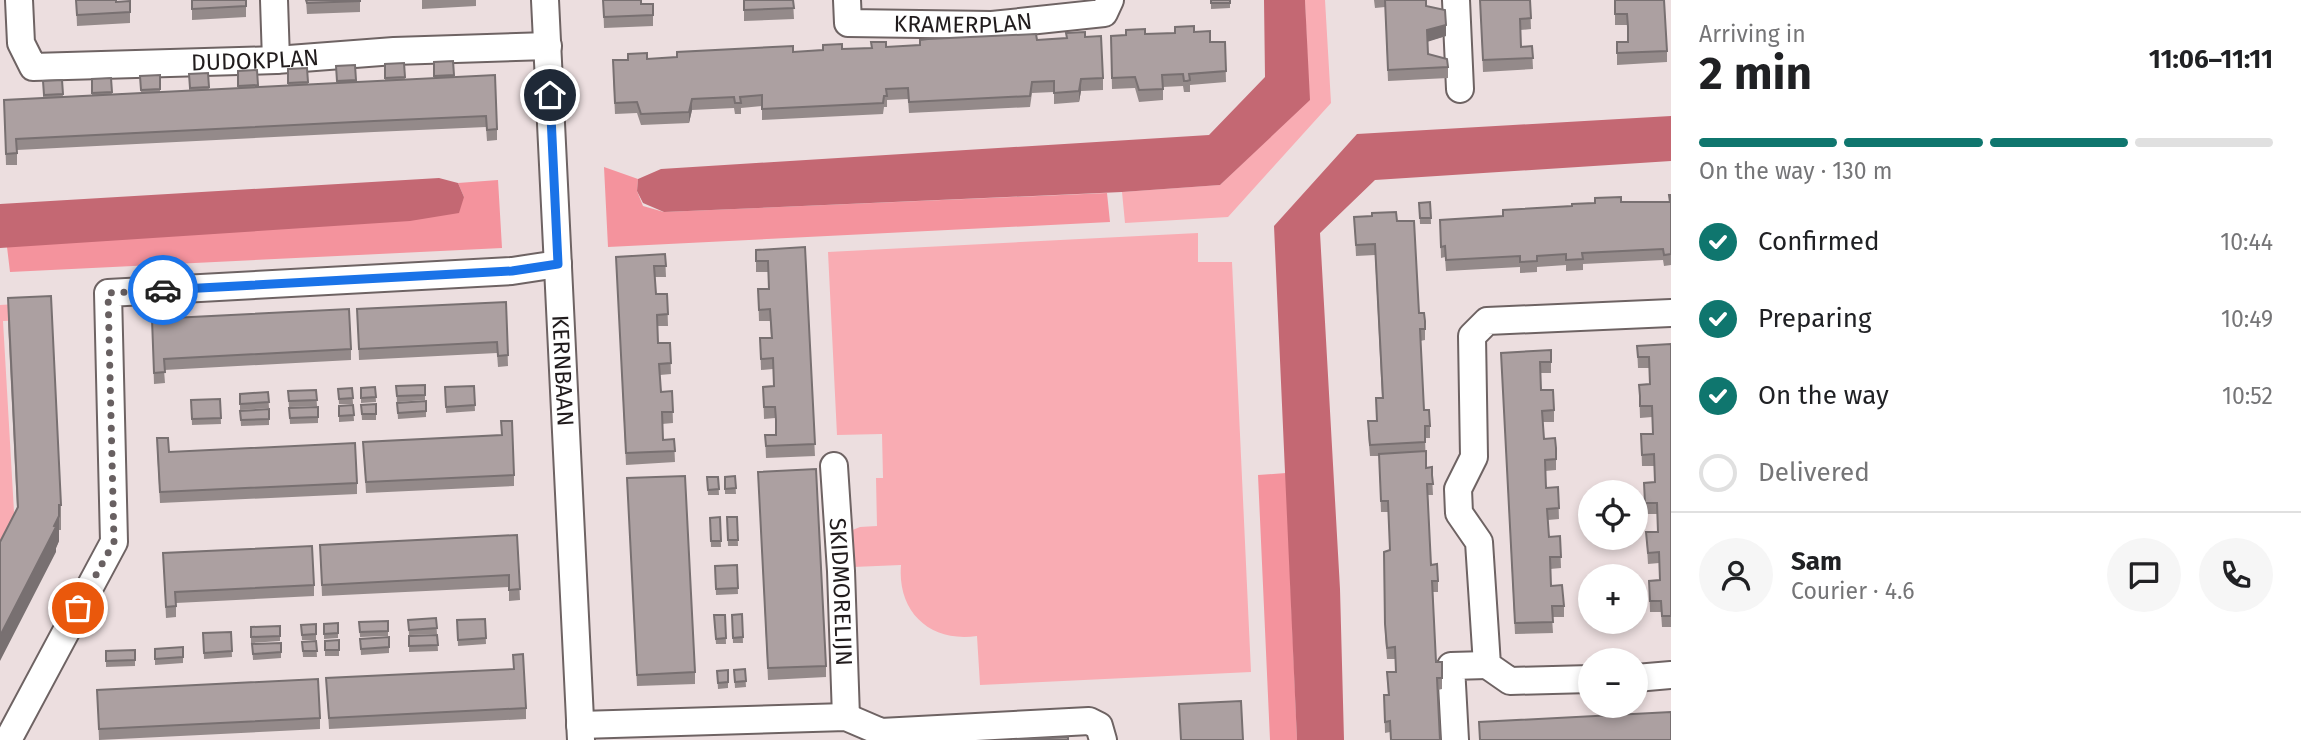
<!DOCTYPE html>
<meta charset="utf-8">
<style>
body{margin:0;font-family:"Fira Sans",sans-serif;background:#f6f6f6;color:#202124;height:100vh;display:flex;flex-direction:column;font-size:26px;white-space:nowrap}
*{box-sizing:border-box;margin:0}
p{font-size:23px;color:#757577}
.icon{flex:none;width:38px;height:38px;fill:none;stroke:currentColor;stroke-width:2;stroke-linecap:round;stroke-linejoin:round}
.map{position:relative;flex:1;overflow:hidden}
.drawer{display:flex;flex-direction:column;background:#fff;width:630px}
.drawer>*{flex:none}
.controls{position:absolute;left:1578px;top:480px;display:grid;gap:14px}
.controls a{display:grid;place-items:center;width:70px;height:70px;border-radius:50%;background:#fff;box-shadow:0 4px 10px #0003;font-size:35px}
.pin{position:absolute;display:grid;place-items:center;width:60px;height:60px;color:#fff;margin:-30px;border:4px solid #fff;border-radius:50%;box-shadow:0 2px 7px #0007}
.courier{position:absolute;display:grid;place-items:center;width:70px;height:70px;margin:-35px;border:5px solid #1a73e8;border-radius:50%;background:#fff;color:#222;box-shadow:0 2px 9px #0007}
.overview em{font-style:normal;font-weight:700}
.overview div{display:flex;flex-direction:column-reverse}
.overview{display:flex;align-items:center;justify-content:space-between;height:119px;padding:0 28px}
h1{font-size:46px;font-weight:700;line-height:52px}
.bar{display:grid;grid-template-columns:repeat(4,1fr);gap:10px 7px;align-content:center;height:84px;padding:0 28px}
.bar i{height:9px;border-radius:5px;background:#e0e0e0}
.bar .current{background:#0f766e}
.bar p{grid-column:span 4}
.line{display:flex;align-items:center;gap:18px;padding:0 28px;border-top:2px solid #e0e0e0}
.line div{flex:1}
.round{display:grid;place-items:center;flex:none;width:74px;height:74px;border-radius:37px;background:#f6f6f6}
ol{padding:0 28px;list-style:none}
li{display:flex;align-items:center;gap:21px;height:77px}
li p{margin-inline-start:auto}
li .icon{padding:7px;border-radius:50%;background:#0f766e;color:#fff;stroke-width:4}
li:last-child{color:#757577}
li i{width:38px;height:38px;border:4px solid #e0e0e0;border-radius:50%}
main{display:flex;flex:1;min-height:0}
.map>svg:first-child{display:block}
.green{fill:#f9acb3}
.forest{fill:#f4939d}
.water{fill:#c46873}
.lines{fill:none;stroke-linecap:round;stroke-linejoin:round}
.street-casing{stroke:#6e6363;stroke-width:30}
.street{stroke:#fff;stroke-width:26}
.wall{fill:#948a8a}
.shaded-wall{fill:#787071}
.building{fill:#aca0a1;stroke:#787071;stroke-width:2}
.done{stroke:#686061;stroke-width:7;stroke-dasharray:0 12.6}
.route{stroke:#1a73e8;stroke-width:9}
.labels{text-anchor:middle;stroke-width:5;stroke-linejoin:round;paint-order:stroke}
.street-label{font-size:23px;fill:#211c1d;stroke:#f9ebec}
</style>
<main>
<div class="map">
<svg width="1671" height="740" viewBox="0 0 1671 740">
<rect width="100%" height="100%" fill="#ecdedf"/>
<path class="green" d="M 1305,0 L 1325,0 L 1331,103 L 1228,217 L 1125,223 L 1122,192 L 1220,185 L 1309,100 Z
M 1198,233 L 1198,262 L 1232,262 L 1251,672 L 980,685 L 977,636 C 930,643 897,612 901,565 L 853,567 L 850,531 L 860,527 L 877,526 L 876,478 L 883,478 L 882,434 L 837,435 L 828,252 Z
M 51,302 L 52,319 L 3,321 L 15,529 L 0,555 L 0,305 Z"/>
<path class="forest" d="M 604,167 L 638,179 L 637,191 L 643,206 L 664,212 L 1107,193 L 1110,222 L 608,247 Z
M 498,180 L 502,248 L 10,272 L 7,247 L 464,197 L 458,183 Z
M 1286,473 L 1297,740 L 1270,740 L 1258,475 Z"/>
<path class="water" d="M 1264,0 L 1305,0 L 1310,100 L 1220,185 L 1122,192 L 664,212 L 643,203 L 637,191 L 638,179 L 661,169 L 1209,135 L 1265,77 Z
M 1671,116 L 1671,161 L 1375,180 L 1320,233 L 1340,589 L 1344,740 L 1297,740 L 1274,226 L 1357,134 Z
M 439,178 L 458,183 L 464,197 L 459,213 L 410,221 L 0,248 L 0,204 Z"/>
<g class="lines">
<defs>
<g id="street">
<path id="s1" d="M 19,0 L 21,43 L 33,67 L 276,60 L 394,51 L 548,46"/>
<path d="M 274,0 L 276,60"/>
<path id="s2" d="M 545,0 L 581,740"/>
<path id="s3" d="M 847,0 L 848,23 L 992,25 L 1104,13 L 1110,0"/>
<path d="M 1456,0 L 1460,89"/>
<path id="s4" d="M 834,466 L 841,571 L 846,717"/>
<path d="M 1636,678 L 1671,675"/>
<path d="M 1591,679 L 1510,681 L 1487,665 L 1479,542 L 1459,513 L 1458,489 L 1474,457 L 1472,336 L 1487,321 L 1671,313"/>
<path d="M 580,725 L 846,717 L 881,732 L 1089,721 L 1099,726 L 1103,740"/>
<path d="M 8,740 L 114,542 L 108,293 L 512,271 L 558,264"/>
<path d="M 1455,740 L 1451,666 L 1487,665"/>
</g>
</defs>
<use href="#street" class="street-casing"/>
<use href="#street" class="street"/>
</g>
<path class="wall" d="M 76,0 L 116,0 L 116,2 L 130,1 L 130,23 L 77,26 Z
M 192,0 L 246,0 L 246,17 L 192,20 Z
M 306,0 L 360,0 L 360,12 L 307,14 Z
M 422,0 L 476,0 L 476,6 L 422,9 Z
M 603,0 L 641,0 L 641,4 L 653,4 L 653,26 L 604,28 Z
M 744,0 L 793,0 L 794,19 L 744,21 Z
M 1211,0 L 1230,0 L 1230,8 L 1211,9 Z
M 1374,0 L 1426,0 L 1426,6 L 1446,36 L 1428,41 L 1428,54 L 1448,67 L 1448,78 L 1388,81 L 1385,7 L 1375,8 Z
M 1480,0 L 1530,0 L 1531,29 L 1520,30 L 1521,47 L 1532,46 L 1533,69 L 1483,72 Z
M 1615,0 L 1667,51 L 1667,62 L 1617,65 L 1617,42 L 1628,42 L 1628,39 L 1627,25 L 1615,25 Z
M 1194,32 L 1210,42 L 1225,42 L 1226,82 L 1190,85 L 1190,92 L 1184,92 L 1183,86 L 1163,87 L 1163,100 L 1139,102 L 1135,88 L 1112,89 L 1111,47 L 1145,34 Z
M 1085,37 L 1103,78 L 1103,90 L 1081,91 L 1079,102 L 1054,104 L 1054,92 L 1032,93 L 1030,107 L 909,113 L 908,99 L 887,100 L 887,107 L 884,107 L 883,114 L 762,120 L 762,106 L 741,108 L 741,114 L 735,114 L 734,108 L 692,110 L 689,123 L 641,125 L 637,113 L 615,114 L 613,72 L 647,59 Z
M 453,61 L 454,77 L 497,129 L 497,140 L 487,141 L 486,127 L 374,132 L 17,150 L 17,165 L 6,165 L 4,100 L 43,98 L 43,81 L 62,80 L 63,97 L 92,96 L 92,79 L 111,78 L 112,95 L 141,93 L 140,76 L 160,75 L 160,92 L 189,91 L 189,74 L 208,73 L 209,90 L 238,88 L 238,71 L 257,70 L 258,87 L 288,86 L 288,69 L 307,68 L 308,85 L 337,83 L 336,66 L 355,65 L 356,82 L 385,81 L 385,64 L 404,63 L 405,80 L 434,78 L 434,62 Z
M 1671,195 L 1671,265 L 1664,266 L 1663,260 L 1583,264 L 1583,270 L 1566,271 L 1566,265 L 1537,267 L 1537,272 L 1520,273 L 1520,267 L 1446,271 L 1445,257 L 1441,258 L 1440,220 L 1503,216 L 1572,206 L 1621,202 L 1669,202 Z
M 1430,202 L 1431,224 L 1420,224 L 1419,203 Z
M 1354,217 L 1397,221 L 1419,313 L 1425,321 L 1425,340 L 1420,341 L 1424,410 L 1430,426 L 1430,438 L 1425,438 L 1426,468 L 1432,475 L 1433,495 L 1428,495 L 1431,565 L 1438,581 L 1438,592 L 1433,592 L 1436,662 L 1442,662 L 1442,689 L 1438,690 L 1440,740 L 1391,740 L 1390,732 L 1385,733 L 1384,695 L 1388,695 L 1387,672 L 1396,672 L 1395,659 L 1387,659 L 1385,635 L 1384,552 L 1390,551 L 1388,512 L 1381,512 L 1379,456 L 1370,456 L 1368,432 L 1368,421 L 1377,421 L 1382,398 L 1375,255 L 1356,256 Z
M 805,247 L 815,456 L 766,458 L 765,435 L 776,435 L 776,431 L 775,418 L 764,419 L 763,387 L 774,386 L 773,369 L 761,370 L 760,338 L 771,338 L 770,321 L 759,321 L 758,289 L 769,289 L 768,272 L 756,272 L 756,250 Z
M 665,254 L 666,277 L 655,277 L 656,294 L 667,294 L 668,326 L 657,326 L 658,343 L 670,343 L 671,374 L 660,375 L 661,392 L 672,391 L 673,423 L 662,424 L 663,440 L 674,439 L 675,462 L 626,465 L 616,257 Z
M 8,298 L 61,505 L 61,530 L 59,530 L 59,541 L 56,548 L 56,552 L 17,509 L 8,323 Z
M 506,302 L 508,366 L 498,367 L 497,353 L 359,360 L 357,309 Z
M 152,319 L 351,349 L 351,360 L 164,370 L 165,383 L 154,384 Z
M 1671,344 L 1671,627 L 1662,627 L 1661,612 L 1650,612 L 1649,581 L 1660,580 L 1659,563 L 1648,564 L 1646,532 L 1657,532 L 1657,514 L 1645,514 L 1644,483 L 1655,482 L 1654,466 L 1642,466 L 1641,434 L 1652,434 L 1652,417 L 1640,418 L 1639,385 L 1650,384 L 1649,368 L 1638,368 L 1637,346 Z
M 1551,350 L 1551,373 L 1540,373 L 1541,390 L 1554,410 L 1554,422 L 1543,422 L 1544,439 L 1556,448 L 1556,470 L 1545,471 L 1546,488 L 1558,487 L 1559,519 L 1548,520 L 1549,537 L 1560,536 L 1561,568 L 1550,569 L 1551,586 L 1564,606 L 1564,617 L 1552,617 L 1553,633 L 1515,634 L 1501,353 Z
M 425,385 L 425,400 L 397,402 L 396,386 Z
M 474,386 L 475,411 L 446,413 L 445,387 Z
M 375,387 L 376,402 L 361,403 L 361,388 Z
M 352,388 L 353,404 L 339,404 L 338,389 Z
M 316,390 L 317,406 L 289,407 L 288,391 Z
M 268,392 L 269,408 L 240,410 L 240,394 Z
M 220,399 L 221,424 L 192,425 L 191,400 Z
M 426,401 L 426,417 L 398,419 L 397,403 Z
M 376,404 L 376,420 L 362,420 L 361,405 Z
M 353,405 L 354,421 L 339,422 L 339,406 Z
M 318,407 L 318,423 L 290,424 L 289,408 Z
M 269,409 L 269,425 L 241,426 L 240,411 Z
M 501,421 L 514,475 L 514,486 L 366,493 L 363,442 L 501,435 Z
M 157,450 L 357,483 L 357,494 L 160,503 Z
M 758,472 L 826,666 L 826,677 L 768,680 Z
M 735,476 L 736,494 L 725,494 L 725,477 Z
M 707,477 L 718,477 L 719,495 L 708,495 Z
M 627,478 L 695,672 L 695,684 L 637,686 Z
M 720,517 L 721,547 L 711,547 L 710,518 Z
M 727,517 L 737,517 L 738,546 L 728,546 Z
M 517,535 L 520,600 L 509,601 L 509,587 L 322,596 L 320,545 Z
M 163,553 L 314,585 L 314,596 L 176,603 L 176,617 L 166,618 Z
M 737,565 L 738,594 L 716,595 L 715,566 Z
M 742,614 L 743,643 L 733,643 L 732,615 Z
M 714,615 L 725,615 L 726,644 L 716,644 Z
M 436,618 L 437,634 L 409,635 L 408,620 Z
M 485,619 L 486,644 L 458,646 L 457,620 Z
M 388,621 L 388,636 L 360,637 L 359,622 Z
M 338,623 L 338,638 L 324,639 L 324,624 Z
M 316,624 L 316,640 L 302,640 L 301,625 Z
M 280,626 L 280,641 L 251,643 L 251,627 Z
M 231,632 L 232,657 L 204,659 L 203,633 Z
M 437,635 L 438,651 L 409,652 L 409,636 Z
M 389,637 L 389,653 L 361,655 L 360,639 Z
M 339,640 L 339,656 L 325,656 L 325,641 Z
M 316,641 L 317,657 L 303,657 L 302,642 Z
M 281,643 L 281,658 L 253,660 L 252,644 Z
M 183,647 L 183,663 L 155,665 L 155,649 Z
M 135,650 L 135,666 L 106,667 L 106,651 Z
M 745,669 L 746,687 L 735,688 L 734,670 Z
M 728,670 L 728,688 L 718,689 L 717,671 Z
M 326,678 L 526,708 L 526,719 L 329,729 Z
M 97,690 L 320,718 L 320,729 L 99,740 Z"/>
<path class="shaded-wall" d="M 1446,25 L 1446,36 L 1427,42 L 1427,30 Z
M 1081,79 L 1081,91 L 1079,102 L 1079,91 Z
M 692,99 L 692,110 L 689,123 L 689,112 Z
M 59,516 L 59,541 L 56,548 L 56,552 L 0,661 L 0,636 Z"/>
<path class="building" d="M 76,0 L 116,0 L 116,2 L 130,1 L 130,12 L 77,15 Z
M 192,0 L 246,0 L 246,6 L 192,9 Z
M 306,0 L 360,0 L 360,1 L 307,3 Z
M 603,0 L 641,0 L 641,4 L 653,4 L 653,15 L 604,17 Z
M 744,0 L 793,0 L 794,8 L 744,10 Z
M 1211,0 L 1230,0 L 1230,3 L 1211,3 Z
M 1385,0 L 1426,0 L 1426,6 L 1445,10 L 1446,25 L 1427,30 L 1428,54 L 1447,59 L 1448,67 L 1388,70 Z
M 1480,0 L 1530,0 L 1531,18 L 1520,19 L 1521,47 L 1532,46 L 1533,58 L 1483,60 Z
M 1615,0 L 1664,0 L 1667,51 L 1617,53 L 1617,42 L 1628,42 L 1628,27 L 1627,14 L 1615,14 Z
M 1194,26 L 1194,32 L 1210,31 L 1210,42 L 1225,42 L 1226,71 L 1189,74 L 1190,80 L 1187,81 L 1184,81 L 1183,74 L 1162,75 L 1163,89 L 1139,90 L 1135,77 L 1112,78 L 1111,36 L 1126,35 L 1126,30 L 1145,29 L 1145,34 L 1175,33 L 1175,27 Z
M 1085,32 L 1085,37 L 1101,36 L 1103,78 L 1081,79 L 1079,91 L 1054,93 L 1054,81 L 1032,82 L 1030,96 L 909,102 L 908,88 L 886,89 L 887,96 L 884,96 L 883,103 L 762,109 L 762,95 L 740,97 L 741,103 L 735,103 L 734,97 L 692,99 L 689,112 L 641,114 L 637,102 L 615,103 L 613,60 L 628,60 L 628,54 L 647,53 L 647,59 L 677,57 L 677,52 L 793,46 L 793,52 L 823,50 L 823,45 L 842,44 L 842,49 L 872,48 L 871,42 L 886,42 L 886,47 L 920,45 L 920,40 L 928,39 L 1036,34 L 1037,40 L 1067,38 L 1066,33 Z
M 453,61 L 454,75 L 434,76 L 434,62 Z
M 404,63 L 405,77 L 385,78 L 385,64 Z
M 355,65 L 356,80 L 337,81 L 336,66 Z
M 307,68 L 308,82 L 288,83 L 288,69 Z
M 257,70 L 258,85 L 238,86 L 238,71 Z
M 208,73 L 209,87 L 190,88 L 189,74 Z
M 160,75 L 160,89 L 141,90 L 140,76 Z
M 495,75 L 497,129 L 487,130 L 486,116 L 374,121 L 16,139 L 17,153 L 6,154 L 4,100 Z
M 111,78 L 112,92 L 92,93 L 92,79 Z
M 62,80 L 63,94 L 44,95 L 43,81 Z
M 1669,195 L 1671,195 L 1671,254 L 1664,255 L 1663,249 L 1582,253 L 1583,259 L 1566,260 L 1566,254 L 1537,256 L 1537,261 L 1520,262 L 1520,256 L 1446,260 L 1445,246 L 1441,247 L 1440,220 L 1503,216 L 1503,210 L 1572,206 L 1572,204 L 1595,203 L 1595,198 L 1621,197 L 1621,202 L 1670,202 Z
M 1430,202 L 1431,218 L 1420,218 L 1419,203 Z
M 1396,212 L 1397,221 L 1414,221 L 1419,313 L 1424,313 L 1425,321 L 1425,329 L 1420,329 L 1424,410 L 1429,410 L 1430,426 L 1425,426 L 1425,442 L 1370,445 L 1368,421 L 1377,421 L 1376,398 L 1383,398 L 1375,244 L 1356,245 L 1354,217 L 1372,216 L 1372,213 Z
M 805,247 L 815,444 L 766,446 L 765,435 L 776,435 L 776,420 L 775,407 L 764,407 L 763,387 L 774,386 L 773,358 L 761,359 L 760,338 L 772,338 L 770,309 L 759,310 L 758,289 L 769,289 L 768,261 L 756,261 L 756,250 Z
M 665,254 L 666,266 L 654,266 L 656,294 L 667,294 L 668,314 L 657,315 L 658,343 L 670,343 L 671,363 L 659,364 L 661,392 L 672,391 L 673,412 L 662,412 L 663,440 L 674,439 L 675,451 L 626,453 L 616,257 Z
M 51,296 L 61,505 L 59,505 L 59,516 L 54,526 L 56,527 L 0,636 L 0,542 L 18,507 L 8,298 Z
M 506,302 L 508,355 L 498,356 L 497,342 L 359,349 L 357,309 Z
M 349,309 L 351,349 L 164,359 L 165,372 L 154,373 L 152,319 Z
M 1671,344 L 1671,616 L 1662,616 L 1661,601 L 1650,601 L 1649,581 L 1660,580 L 1659,552 L 1648,553 L 1646,532 L 1658,532 L 1657,503 L 1645,503 L 1644,483 L 1655,482 L 1654,454 L 1642,455 L 1641,434 L 1653,434 L 1652,406 L 1640,406 L 1640,396 L 1639,385 L 1650,384 L 1649,357 L 1638,357 L 1637,346 Z
M 1551,350 L 1551,362 L 1540,362 L 1541,390 L 1553,390 L 1554,410 L 1542,411 L 1544,439 L 1555,438 L 1556,448 L 1556,459 L 1545,460 L 1546,488 L 1558,487 L 1559,508 L 1547,509 L 1549,537 L 1560,536 L 1561,557 L 1550,557 L 1551,586 L 1562,585 L 1564,606 L 1552,606 L 1553,622 L 1515,623 L 1501,353 Z
M 425,385 L 425,395 L 397,396 L 396,386 Z
M 474,386 L 475,405 L 446,407 L 445,387 Z
M 375,387 L 376,397 L 361,398 L 361,388 Z
M 352,388 L 353,398 L 339,399 L 338,389 Z
M 316,390 L 317,400 L 289,401 L 288,391 Z
M 268,392 L 269,402 L 240,404 L 240,394 Z
M 220,399 L 221,418 L 192,419 L 191,400 Z
M 426,401 L 426,411 L 398,413 L 397,403 Z
M 376,404 L 376,414 L 362,414 L 361,405 Z
M 353,405 L 354,415 L 339,416 L 339,406 Z
M 318,407 L 318,417 L 290,418 L 289,408 Z
M 269,409 L 269,419 L 241,420 L 240,411 Z
M 501,421 L 512,421 L 514,475 L 366,482 L 363,442 L 502,435 Z
M 157,438 L 168,438 L 169,452 L 355,443 L 357,483 L 160,492 Z
M 1426,451 L 1426,468 L 1432,467 L 1432,475 L 1433,484 L 1427,484 L 1431,565 L 1437,564 L 1438,581 L 1432,581 L 1436,662 L 1442,662 L 1442,678 L 1437,678 L 1440,740 L 1391,740 L 1390,721 L 1385,722 L 1384,695 L 1389,695 L 1387,672 L 1396,672 L 1395,647 L 1387,648 L 1385,624 L 1384,552 L 1390,550 L 1388,501 L 1381,501 L 1379,454 Z
M 816,469 L 826,666 L 768,668 L 758,472 Z
M 685,476 L 695,672 L 637,675 L 627,478 Z
M 735,476 L 736,488 L 725,489 L 725,477 Z
M 707,477 L 718,477 L 719,489 L 708,490 Z
M 720,517 L 721,541 L 711,541 L 710,518 Z
M 727,517 L 737,517 L 738,540 L 728,540 Z
M 517,535 L 520,589 L 509,590 L 509,575 L 322,585 L 320,545 Z
M 312,546 L 314,585 L 175,592 L 176,606 L 166,607 L 163,553 Z
M 737,565 L 738,588 L 716,589 L 715,566 Z
M 742,614 L 743,637 L 733,638 L 732,615 Z
M 714,615 L 725,615 L 726,638 L 716,639 Z
M 436,618 L 437,628 L 409,630 L 408,620 Z
M 485,619 L 486,638 L 458,640 L 457,620 Z
M 388,621 L 388,631 L 360,632 L 359,622 Z
M 338,623 L 338,633 L 324,634 L 324,624 Z
M 316,624 L 316,634 L 302,635 L 301,625 Z
M 280,626 L 280,636 L 251,637 L 251,627 Z
M 231,632 L 232,651 L 204,653 L 203,633 Z
M 437,635 L 438,645 L 409,646 L 409,636 Z
M 389,637 L 389,647 L 361,649 L 360,639 Z
M 339,640 L 339,650 L 325,650 L 325,641 Z
M 316,641 L 317,651 L 303,651 L 302,642 Z
M 281,643 L 281,652 L 253,654 L 252,644 Z
M 183,647 L 183,657 L 155,659 L 155,649 Z
M 135,650 L 135,660 L 106,661 L 106,651 Z
M 523,654 L 526,708 L 329,718 L 326,678 L 514,669 L 513,655 Z
M 745,669 L 746,681 L 735,682 L 734,670 Z
M 728,670 L 728,682 L 718,683 L 717,671 Z
M 318,679 L 320,718 L 99,729 L 97,690 Z
M 1241,701 L 1243,740 L 1181,740 L 1179,704 Z
M 1671,712 L 1671,740 L 1480,740 L 1479,722 Z
M 1068,737 L 1068,740 L 1012,740 Z"/>
<g class="lines">
<path class="done" d="M 78,608 L 114,542 L 108,293 L 163,290"/>
<path class="route" d="M 163,290 L 512,271 L 558,264 L 550,95"/>
</g>
<g class="labels">
<g class="street-label">
<text dy="8" stroke="none"><textPath href="#s3" startOffset="138">KRAMERPLAN</textPath></text>
<text dy="8" stroke="none"><textPath href="#s1" startOffset="292">DUDOKPLAN</textPath></text>
<text dy="8" stroke="none"><textPath href="#s2" startOffset="371">KERNBAAN</textPath></text>
<text dy="8" stroke="none"><textPath href="#s4" startOffset="126">SKIDMORELIJN</textPath></text>
</g>
</g>
</svg>
<div class="controls">
<a><svg class="icon" aria-label="locate" viewBox="0 0 24 24"><circle cx="12" cy="12" r="6"/><path d="M12 2v4M12 18v4M2 12h4M18 12h4"/></svg></a>
<a>+</a>
<a>−</a>
</div>
<div class="pin" style="left:78px;top:608px;background:#ea580c"><svg class="icon" aria-label="bag" viewBox="0 0 24 24"><path d="M5 8h14l-1 12H6zM9 8a3 3 0 0 1 6 0"/></svg></div>
<div class="pin" style="left:550px;top:95px;background:#1f2937"><svg class="icon" aria-label="home" viewBox="0 0 24 24"><path d="M3 11l9-7 9 7M6 9v11h12V9"/></svg></div>
<div class="courier" style="left:163px;top:290px"><svg class="icon" aria-label="car" viewBox="0 0 24 24"><path d="M5 17H2v-5l4-1 3-4h7l3 4 3 1v5h-3M9 17h6M6 11h13"/><circle cx="7" cy="17" r="2"/><circle cx="17" cy="17" r="2"/></svg></div>
</div>
<section class="drawer">
<div class="overview"><div><h1>2 min</h1><p>Arriving in</p></div><em>11:06–11:11</em></div>
<div class="bar"><i class="current"></i><i class="current"></i><i class="current"></i><i></i><p>On the way · 130 m</p></div>
<ol>
<li><svg class="icon" aria-label="check" viewBox="0 0 24 24"><path d="M5 12l5 5 9-10"/></svg>Confirmed<p>10:44</p></li>
<li><svg class="icon" aria-label="check" viewBox="0 0 24 24"><path d="M5 12l5 5 9-10"/></svg>Preparing<p>10:49</p></li>
<li><svg class="icon" aria-label="check" viewBox="0 0 24 24"><path d="M5 12l5 5 9-10"/></svg>On the way<p>10:52</p></li>
<li><i></i>Delivered</li>
</ol>
<div class="line" style="height:126px"><a class="round"><svg class="icon" aria-label="person" viewBox="0 0 24 24"><circle cx="12" cy="8" r="4"/><path d="M4 21q1-7 8-7t8 7"/></svg></a><div><b>Sam</b><p>Courier · 4.6</p></div><a class="round"><svg class="icon" aria-label="chat" viewBox="0 0 24 24"><path d="M4 5h16v11H9l-5 4z"/></svg></a><a class="round"><svg class="icon" aria-label="phone" viewBox="0 0 24 24"><path d="M5 4h4l2 5-3 2q2 4 5 5l2-3 5 2v4C11 20 4 13 5 4z"/></svg></a></div>
</section>
</main>
